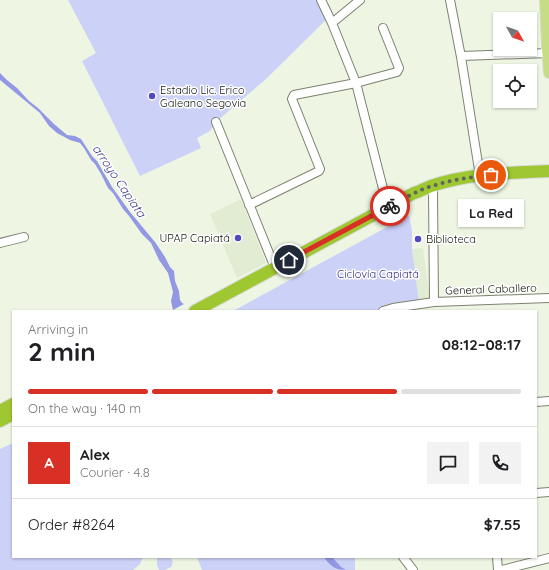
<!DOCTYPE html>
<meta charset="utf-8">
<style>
body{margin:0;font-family:Quicksand,sans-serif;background:#f2f2f2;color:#202124;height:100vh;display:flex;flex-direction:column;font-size:15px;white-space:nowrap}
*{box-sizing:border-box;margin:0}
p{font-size:13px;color:#757577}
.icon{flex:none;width:22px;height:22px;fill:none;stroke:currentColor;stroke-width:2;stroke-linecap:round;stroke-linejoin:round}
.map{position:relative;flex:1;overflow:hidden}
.details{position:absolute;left:12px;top:310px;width:525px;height:248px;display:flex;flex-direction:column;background:#fff;border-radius:0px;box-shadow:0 1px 3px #0004}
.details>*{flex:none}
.needle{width:26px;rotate:130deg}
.fabs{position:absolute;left:493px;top:12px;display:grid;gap:8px}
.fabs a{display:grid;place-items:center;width:44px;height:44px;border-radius:0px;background:#fff;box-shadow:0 1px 3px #0004;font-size:20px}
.pin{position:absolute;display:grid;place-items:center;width:34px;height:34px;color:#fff;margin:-17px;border:2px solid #fff;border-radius:50%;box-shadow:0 1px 4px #0007}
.courier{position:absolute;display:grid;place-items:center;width:40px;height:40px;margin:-20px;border:3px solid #d93025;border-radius:50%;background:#fff;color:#222;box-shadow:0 1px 5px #0007}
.bubble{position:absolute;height:28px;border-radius:0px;background:#fff;box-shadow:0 1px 3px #0004;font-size:13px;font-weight:700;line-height:28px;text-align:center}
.head em{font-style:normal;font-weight:700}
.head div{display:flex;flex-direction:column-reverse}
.head{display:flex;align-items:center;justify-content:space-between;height:68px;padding:0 16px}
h1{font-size:26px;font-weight:700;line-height:30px}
.bar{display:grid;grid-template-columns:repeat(4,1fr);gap:6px 4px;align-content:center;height:48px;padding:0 16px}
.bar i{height:5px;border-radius:3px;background:#e0e0e0}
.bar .on{background:#d93025}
.bar p{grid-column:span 4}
.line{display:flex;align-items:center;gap:10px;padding:0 16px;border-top:1px solid #e0e0e0}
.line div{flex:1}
.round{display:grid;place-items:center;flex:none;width:42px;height:42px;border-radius:0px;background:#f2f2f2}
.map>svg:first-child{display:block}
.built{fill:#e2ecd2}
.green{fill:#ccd1f8}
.water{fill:#9398e4}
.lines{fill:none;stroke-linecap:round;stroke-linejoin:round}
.minor-casing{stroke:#7c8271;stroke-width:10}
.major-casing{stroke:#d9dad9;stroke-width:12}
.highway-casing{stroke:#d9dad9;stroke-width:14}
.minor{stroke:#fff;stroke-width:8}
.major{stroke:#c5dd83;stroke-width:10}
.highway{stroke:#9fc731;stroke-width:12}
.done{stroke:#60655a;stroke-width:4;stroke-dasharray:0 7.2}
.route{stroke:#d93025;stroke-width:5}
.poi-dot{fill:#5049c0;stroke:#fff;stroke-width:1.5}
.labels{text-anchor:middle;stroke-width:3;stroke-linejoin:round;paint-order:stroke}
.poi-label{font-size:11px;fill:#141710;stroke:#fff;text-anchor:start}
.park-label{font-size:11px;fill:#352f86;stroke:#fff}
.street-label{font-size:11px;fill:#141710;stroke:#fff}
.water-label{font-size:12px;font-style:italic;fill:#38338b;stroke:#fff}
</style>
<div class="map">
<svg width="549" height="570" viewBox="0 0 549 570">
<rect width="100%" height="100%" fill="#eef6e3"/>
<path class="built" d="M 241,199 L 266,263 L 237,278 L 210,214 Z
M 423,248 L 430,301 L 419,302 L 412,249 Z"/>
<path class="green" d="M 68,0 L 326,0 L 333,13 L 266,79 L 216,122 L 210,131 L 197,138 L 201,148 L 140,176 L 82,61 L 96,53 Z
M 409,215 L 412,231 L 412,249 L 419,302 L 377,311 L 233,311 Z
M 13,443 L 13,557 L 143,557 L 140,564 L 133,570 L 0,570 L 0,449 Z
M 157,557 L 170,557 L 173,562 L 171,567 L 165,570 L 159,570 L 157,565 Z
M 197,557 L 355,557 L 355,570 L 202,570 Z"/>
<path class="water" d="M 0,73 L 7,80 L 17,88 L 29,101 L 38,108 L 54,124 L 67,135 L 75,136 L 81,139 L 92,156 L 97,161 L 112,187 L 130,212 L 155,242 L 165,257 L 170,267 L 174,271 L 175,281 L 179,291 L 180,300 L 182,303 L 184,304 L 173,310 L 171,301 L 173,292 L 168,273 L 159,260 L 151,243 L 142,234 L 129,216 L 123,209 L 113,193 L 108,188 L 101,174 L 95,164 L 91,160 L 84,148 L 80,143 L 70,140 L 57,133 L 49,126 L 40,113 L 0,80 Z
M 324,557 L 332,557 L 341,567 L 346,570 C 335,570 330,566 324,557 Z"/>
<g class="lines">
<defs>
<path id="minor" d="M 321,0 L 332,23 L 356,83 L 388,208
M 450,0 L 461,57 L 480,176
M 332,23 L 360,0
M 461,56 L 549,53
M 216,122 L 275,268
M 433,192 L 434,302
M 249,205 L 319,171 L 320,169 L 292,99 L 294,95 L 356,83 L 397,72 L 399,68 L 383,28
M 0,243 L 24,237
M 383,311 L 393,308 L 434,302 L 549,298
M 536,402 L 549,401
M 536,493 L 549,492
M 403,557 L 413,570
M 497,557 L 498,570
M 502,570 L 549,558"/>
<path id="major" d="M 545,0 L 547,48 L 549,73"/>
<path id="highway" d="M 195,311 L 414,193 C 420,191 426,188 431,186 C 469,173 510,173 549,171
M 0,411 L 13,404
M 0,421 L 13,414"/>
</defs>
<use href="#minor" class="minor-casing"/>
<use href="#major" class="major-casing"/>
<use href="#highway" class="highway-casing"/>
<use href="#minor" class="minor"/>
<use href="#major" class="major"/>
<use href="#highway" class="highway"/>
</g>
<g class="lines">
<path class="done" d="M 390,206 C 404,199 418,190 432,186 C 451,180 471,177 491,175"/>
<path class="route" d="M 289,260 L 390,206"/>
</g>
<g class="poi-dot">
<circle cx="152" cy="96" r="4"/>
<circle cx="238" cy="238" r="4"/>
<circle cx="418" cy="239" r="4"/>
</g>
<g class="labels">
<g class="poi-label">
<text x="160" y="94">Estadio Lic. Erico<tspan x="160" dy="13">Galeano Segovia</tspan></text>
<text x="230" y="242" text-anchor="end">UPAP Capiatá</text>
<text x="426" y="243">Biblioteca</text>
</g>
<g class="park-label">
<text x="378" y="278">Ciclovía Capiatá</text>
</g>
<g class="street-label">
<text transform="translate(491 289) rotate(-2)" y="4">General Caballero</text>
</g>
<g class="water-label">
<text transform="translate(119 181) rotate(56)" y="4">arroyo Capiata</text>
</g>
</g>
</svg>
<div class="fabs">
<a><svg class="needle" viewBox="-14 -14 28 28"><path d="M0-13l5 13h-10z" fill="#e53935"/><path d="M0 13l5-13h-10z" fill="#757577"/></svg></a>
<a><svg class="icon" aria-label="locate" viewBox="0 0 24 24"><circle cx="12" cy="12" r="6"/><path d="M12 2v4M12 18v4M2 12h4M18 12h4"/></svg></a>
</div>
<div class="pin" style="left:491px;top:175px;background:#ea580c"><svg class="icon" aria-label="bag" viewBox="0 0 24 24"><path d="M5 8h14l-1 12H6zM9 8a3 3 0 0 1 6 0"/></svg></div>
<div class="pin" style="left:289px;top:260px;background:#1f2937"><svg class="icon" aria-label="home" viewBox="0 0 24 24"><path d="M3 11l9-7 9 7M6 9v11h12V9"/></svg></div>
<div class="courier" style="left:390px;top:206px"><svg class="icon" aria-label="bike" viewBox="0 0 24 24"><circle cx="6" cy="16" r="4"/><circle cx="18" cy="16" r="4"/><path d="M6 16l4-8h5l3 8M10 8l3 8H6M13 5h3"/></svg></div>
<div class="bubble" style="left:458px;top:199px;width:66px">La Red</div>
<section class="details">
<div class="head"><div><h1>2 min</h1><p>Arriving in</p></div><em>08:12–08:17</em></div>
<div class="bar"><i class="on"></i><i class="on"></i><i class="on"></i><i></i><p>On the way · 140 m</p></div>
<div class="line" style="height:72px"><b class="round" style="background:#d93025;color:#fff">A</b><div><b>Alex</b><p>Courier · 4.8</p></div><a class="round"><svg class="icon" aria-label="chat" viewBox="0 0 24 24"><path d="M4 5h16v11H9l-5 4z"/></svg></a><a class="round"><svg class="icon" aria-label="phone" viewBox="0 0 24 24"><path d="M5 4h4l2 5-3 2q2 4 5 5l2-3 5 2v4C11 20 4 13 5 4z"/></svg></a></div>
<div class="line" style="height:52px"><div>Order #8264</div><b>$7.55</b></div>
</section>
</div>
